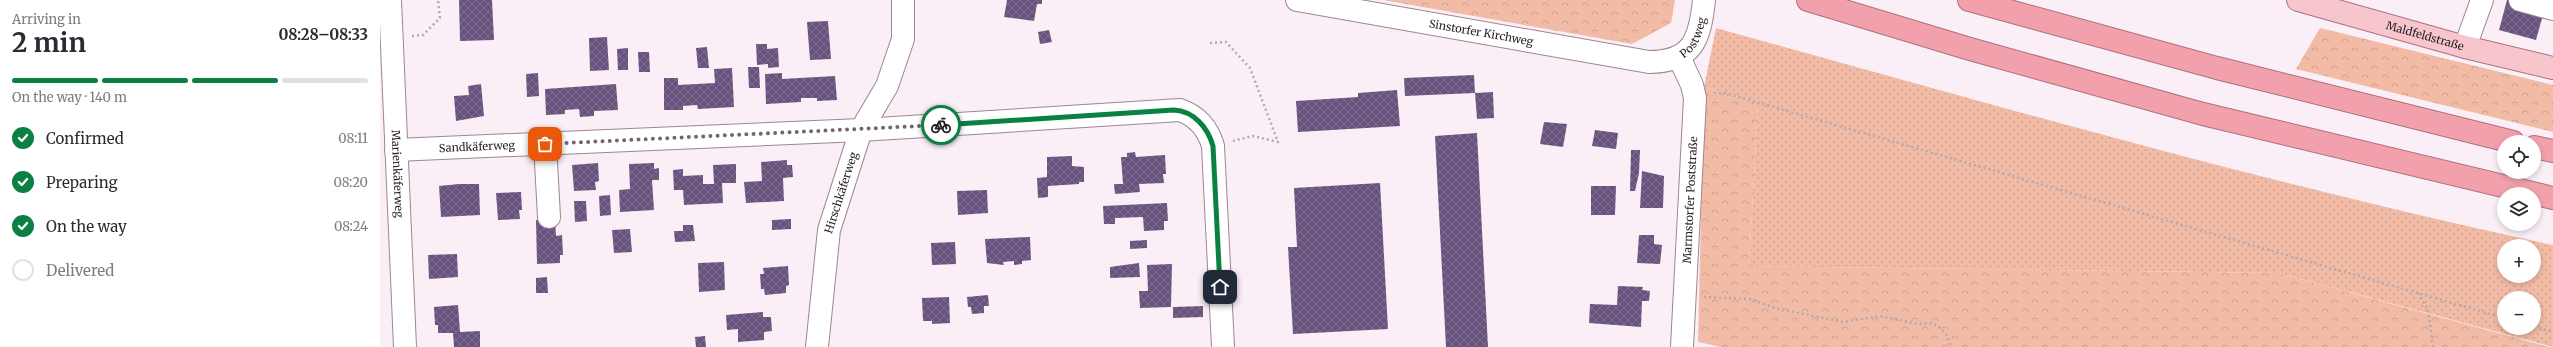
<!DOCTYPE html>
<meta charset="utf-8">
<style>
body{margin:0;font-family:Merriweather,serif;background:#f7f7f7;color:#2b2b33;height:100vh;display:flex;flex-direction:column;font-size:15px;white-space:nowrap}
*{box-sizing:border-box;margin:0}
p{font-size:13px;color:#7c7c81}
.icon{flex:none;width:22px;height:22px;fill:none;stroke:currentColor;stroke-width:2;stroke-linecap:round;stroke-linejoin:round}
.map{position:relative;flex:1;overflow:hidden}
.details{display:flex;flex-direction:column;background:#fff;width:380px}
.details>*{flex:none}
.fabs{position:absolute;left:2117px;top:135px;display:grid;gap:8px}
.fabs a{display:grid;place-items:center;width:44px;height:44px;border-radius:50%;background:#fff;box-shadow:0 2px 6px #0003;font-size:20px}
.pin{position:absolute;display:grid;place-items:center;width:34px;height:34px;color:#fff;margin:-17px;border-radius:8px;box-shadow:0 2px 6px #0006}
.courier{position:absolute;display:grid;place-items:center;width:40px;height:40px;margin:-20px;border:3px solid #0b8043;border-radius:50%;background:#fff;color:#222;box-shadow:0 1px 5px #0007}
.summary em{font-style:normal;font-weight:700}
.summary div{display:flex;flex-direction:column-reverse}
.summary{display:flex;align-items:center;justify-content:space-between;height:68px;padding:0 12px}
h1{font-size:26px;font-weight:700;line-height:30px}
.bar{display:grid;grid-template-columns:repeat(4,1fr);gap:6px 4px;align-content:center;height:48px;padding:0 12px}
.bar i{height:5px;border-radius:3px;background:#e1e1e2}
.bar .on{background:#0b8043}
.bar p{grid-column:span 4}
ol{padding:0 12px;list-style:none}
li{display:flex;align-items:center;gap:12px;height:44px}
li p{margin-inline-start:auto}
li .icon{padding:4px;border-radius:50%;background:#0b8043;color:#fff;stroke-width:4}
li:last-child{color:#7c7c81}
li i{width:22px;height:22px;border:2px solid #e1e1e2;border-radius:50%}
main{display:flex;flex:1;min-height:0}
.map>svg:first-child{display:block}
.grass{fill:url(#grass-dots);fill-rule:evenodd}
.forest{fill:url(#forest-crowns)}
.building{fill:url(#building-cross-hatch)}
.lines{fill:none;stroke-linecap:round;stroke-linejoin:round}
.minor-casing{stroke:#9f8496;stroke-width:24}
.major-casing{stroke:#ab727d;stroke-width:24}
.highway-casing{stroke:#ab727d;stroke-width:24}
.path{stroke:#b4a9b1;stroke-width:2.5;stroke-dasharray:2 3;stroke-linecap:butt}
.minor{stroke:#fff;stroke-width:22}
.major{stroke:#f7c6cd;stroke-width:22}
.highway{stroke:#f2a0ac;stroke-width:22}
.done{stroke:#72676e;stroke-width:4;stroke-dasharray:0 7.2}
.route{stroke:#0b8043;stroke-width:5}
.labels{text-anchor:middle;stroke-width:4;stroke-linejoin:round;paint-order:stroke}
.street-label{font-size:11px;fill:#281e25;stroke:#fff}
</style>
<main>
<section class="details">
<div class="summary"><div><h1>2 min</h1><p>Arriving in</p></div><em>08:28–08:33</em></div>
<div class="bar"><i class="on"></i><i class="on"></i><i class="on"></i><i></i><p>On the way · 140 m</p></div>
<ol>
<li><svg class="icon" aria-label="check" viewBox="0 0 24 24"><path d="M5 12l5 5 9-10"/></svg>Confirmed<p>08:11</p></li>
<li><svg class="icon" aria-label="check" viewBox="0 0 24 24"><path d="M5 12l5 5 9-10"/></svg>Preparing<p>08:20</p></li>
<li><svg class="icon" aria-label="check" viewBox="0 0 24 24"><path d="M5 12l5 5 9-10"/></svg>On the way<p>08:24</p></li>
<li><i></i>Delivered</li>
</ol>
</section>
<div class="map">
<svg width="2173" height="347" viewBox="0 0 2173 347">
<defs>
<pattern id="grass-dots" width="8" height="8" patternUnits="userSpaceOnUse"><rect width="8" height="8" fill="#f2bba5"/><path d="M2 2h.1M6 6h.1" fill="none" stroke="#d0a08e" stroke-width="1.8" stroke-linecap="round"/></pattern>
<pattern id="forest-crowns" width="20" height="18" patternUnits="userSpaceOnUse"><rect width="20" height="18" fill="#f2bba5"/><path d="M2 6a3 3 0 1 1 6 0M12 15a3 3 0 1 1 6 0" fill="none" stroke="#d0a08e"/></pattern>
<pattern id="building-cross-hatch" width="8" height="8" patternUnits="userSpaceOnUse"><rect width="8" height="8" fill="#68537e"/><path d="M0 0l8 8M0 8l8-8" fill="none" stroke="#7e6d8e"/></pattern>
</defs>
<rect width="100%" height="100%" fill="#fbeff7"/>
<path class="grass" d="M 1336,28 C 1614,105 1891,185 2173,245 L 2173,347 L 1899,273 L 1369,266 L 1378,103 L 1324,87 ZM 2124,246 L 2154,246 L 2154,276 L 2124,276 ZM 2124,298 L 2154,298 L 2154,328 L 2124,328 Z"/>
<path class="forest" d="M 1003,0 L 1295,0 L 1291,23 L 1252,44 Z
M 1940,28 L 2173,85 L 2173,132 L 1916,69 Z
M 1324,87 L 1378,103 L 1369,266 L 1899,273 L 2169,347 L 1341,347 L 1318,342 Z"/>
<path class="building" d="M 79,0 L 112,0 L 114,40 L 80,41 Z
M 627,0 L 662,0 L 662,4 L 657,4 L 654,21 L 624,17 Z
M 2127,0 L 2167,0 L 2156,40 L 2119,30 Z
M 448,21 L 451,59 L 430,60 L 427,22 Z
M 669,30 L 672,42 L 660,44 L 658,32 Z
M 227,37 L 229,70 L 210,71 L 209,38 Z
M 376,44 L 387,44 L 387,49 L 398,48 L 399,67 L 388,68 L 388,64 L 377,65 Z
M 327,47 L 329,68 L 318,68 L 316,48 Z
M 248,48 L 248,70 L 238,70 L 237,49 Z
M 258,52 L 269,52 L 270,72 L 259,72 Z
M 368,67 L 379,67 L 380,88 L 369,88 Z
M 352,68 L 354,107 L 318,109 L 317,105 L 303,106 L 303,110 L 284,110 L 284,78 L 298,78 L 298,85 L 335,83 L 334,69 Z
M 158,73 L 159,96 L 147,97 L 146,74 Z
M 402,73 L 402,79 L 455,76 L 457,100 L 437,101 L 437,98 L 421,98 L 421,102 L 386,104 L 385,74 Z
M 1094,75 L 1095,93 L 1113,92 L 1114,118 L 1097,119 L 1095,93 L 1025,96 L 1024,78 Z
M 101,84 L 104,116 L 76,121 L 74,96 L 89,95 L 88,86 Z
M 236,84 L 238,110 L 214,111 L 214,116 L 200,117 L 199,109 L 185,110 L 185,114 L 166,115 L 165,89 Z
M 1017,90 L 1020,126 L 918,132 L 916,101 L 978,97 L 978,93 Z
M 1164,122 L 1187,124 L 1183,147 L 1160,144 Z
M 1215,130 L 1238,133 L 1236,149 L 1212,146 Z
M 1097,133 L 1108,347 L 1066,347 L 1055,136 Z
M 1251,150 L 1260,150 L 1259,173 L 1255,191 L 1250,191 Z
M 755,152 L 756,157 L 785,155 L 786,174 L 783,174 L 784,183 L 759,184 L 760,192 L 735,194 L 734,184 L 743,184 L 741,157 L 747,157 L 747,153 Z
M 692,156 L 692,166 L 704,167 L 704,182 L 699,182 L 699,184 L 668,186 L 668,197 L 658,198 L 657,178 L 667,177 L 667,157 Z
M 407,160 L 407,165 L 412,165 L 413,177 L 403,178 L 404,201 L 366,203 L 364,182 L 382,181 L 381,162 Z
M 218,163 L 219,181 L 215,182 L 216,190 L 194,191 L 192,165 Z
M 274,163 L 274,169 L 279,168 L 279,180 L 272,180 L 274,210 L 240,212 L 239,190 L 250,189 L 249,164 Z
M 356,164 L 356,183 L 342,183 L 343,203 L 304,205 L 303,190 L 294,190 L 293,170 L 303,169 L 303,176 L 323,175 L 323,184 L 334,184 L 333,165 Z
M 1262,171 L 1284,176 L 1283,208 L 1260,208 Z
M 1000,183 L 1008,329 L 913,334 L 908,247 L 917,247 L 914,188 Z
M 79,184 L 99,184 L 100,215 L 61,217 L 59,186 Z
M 1211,186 L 1236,186 L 1235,215 L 1211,215 Z
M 607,190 L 608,213 L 578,215 L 577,191 Z
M 141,192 L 142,210 L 139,210 L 140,219 L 118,220 L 116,193 Z
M 230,195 L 231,215 L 220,216 L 219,196 Z
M 194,201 L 206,201 L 207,221 L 195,222 Z
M 787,203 L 788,221 L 784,221 L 784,230 L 764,231 L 763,217 L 735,218 L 735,224 L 724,224 L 723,206 Z
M 175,219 L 176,236 L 182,235 L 183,255 L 180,255 L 180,263 L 157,264 L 156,220 Z
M 411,219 L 411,229 L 392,230 L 392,220 Z
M 303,225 L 313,225 L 315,241 L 295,242 L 294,231 L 303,231 Z
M 250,229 L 252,252 L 234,253 L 232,230 Z
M 1259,235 L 1274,235 L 1274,244 L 1282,245 L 1280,264 L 1257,263 Z
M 650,237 L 651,260 L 642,261 L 642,264 L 634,265 L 634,261 L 623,262 L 624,265 L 607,263 L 605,239 Z
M 767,240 L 767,248 L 750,249 L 750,241 Z
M 575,242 L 576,264 L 552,265 L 551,243 Z
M 77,254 L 78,277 L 49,279 L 48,255 Z
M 344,262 L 345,290 L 319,292 L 318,263 Z
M 759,263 L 760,277 L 730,278 L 730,267 Z
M 792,264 L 791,307 L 760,308 L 759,291 L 768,291 L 767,265 Z
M 408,266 L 409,285 L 406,286 L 406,293 L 385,295 L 384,289 L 381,289 L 380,274 L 384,274 L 383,268 Z
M 167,277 L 168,293 L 156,293 L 156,278 Z
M 1238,286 L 1263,287 L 1262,290 L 1270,291 L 1269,301 L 1262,301 L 1261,327 L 1209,323 L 1210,304 L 1237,305 Z
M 608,295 L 609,306 L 604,306 L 604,313 L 592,314 L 591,307 L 588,307 L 587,297 Z
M 569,297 L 570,323 L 552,324 L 552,321 L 543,321 L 542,298 Z
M 78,305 L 80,332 L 100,331 L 100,347 L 74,347 L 73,333 L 58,333 L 58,325 L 55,325 L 54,307 Z
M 823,306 L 823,317 L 793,318 L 793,307 Z
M 383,312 L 383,317 L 391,317 L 392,331 L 384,332 L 384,340 L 358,342 L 358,329 L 347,330 L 346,315 Z
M 325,336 L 326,347 L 316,347 L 315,337 Z"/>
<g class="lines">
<defs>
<g id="minor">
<path id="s1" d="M 10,0 L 25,347"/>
<path id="s2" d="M 917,0 L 1269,62 C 1313,62 1320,39 1324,0"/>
<path d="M 2140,0 L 2173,9"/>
<path d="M 2085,47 L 2102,0"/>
<path d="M 1299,57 L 1312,85 L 1315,98 L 1302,347"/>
<path d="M 165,144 L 169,217"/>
<path id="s3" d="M 16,150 L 481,130 L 800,110 C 817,116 828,129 833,146 L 843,347"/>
<path id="s4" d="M 437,347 L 449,230 L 481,130 L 507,86 L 523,39 L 523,0"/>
</g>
<g id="major">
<path id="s5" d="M 1918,0 L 2085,47 L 2173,68"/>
</g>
<path id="highway" d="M 1428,0 L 1590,49 L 1823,114 L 2173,198
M 1589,0 L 1837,68 L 2133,142
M 2154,147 L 2173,151"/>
</defs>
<use href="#minor" class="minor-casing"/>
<use href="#major" class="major-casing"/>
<use href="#highway" class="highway-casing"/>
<path class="path" d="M 32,36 L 43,35 L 60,18 L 58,0
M 830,43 L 846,42 L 870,68 L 898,142 L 873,136 L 853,141
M 1334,93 L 1345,93 L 2124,318
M 2038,293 L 2048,310 L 2053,347
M 1324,297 L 1370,299 L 1398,309 L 1464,322 L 1499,316 L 1539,324 L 1550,323 L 1558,326 L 1566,334 L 1571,347
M 2154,327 L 2173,332"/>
<use href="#minor" class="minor"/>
<use href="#major" class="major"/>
<use href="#highway" class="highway"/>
</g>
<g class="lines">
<path class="done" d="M 165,144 L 561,125"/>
<path class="route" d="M 561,125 L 794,110 C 814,111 828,128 833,146 L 840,287"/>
</g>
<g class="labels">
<g class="street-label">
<text dy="4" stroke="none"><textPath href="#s2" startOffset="187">Sinstorfer Kirchweg</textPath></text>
<text dy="4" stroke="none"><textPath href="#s2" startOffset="413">Postweg</textPath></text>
<text dy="4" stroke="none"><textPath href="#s5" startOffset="132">Maldfeldstraße</textPath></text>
<text dy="4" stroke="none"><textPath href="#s3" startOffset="81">Sandkäferweg</textPath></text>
<text dy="4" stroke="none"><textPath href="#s1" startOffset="174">Marienkäferweg</textPath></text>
<text dy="4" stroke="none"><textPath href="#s4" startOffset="157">Hirschkäferweg</textPath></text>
<text transform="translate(1310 200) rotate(-87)" y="4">Marmstorfer Poststraße</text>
</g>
</g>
</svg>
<div class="fabs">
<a><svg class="icon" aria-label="locate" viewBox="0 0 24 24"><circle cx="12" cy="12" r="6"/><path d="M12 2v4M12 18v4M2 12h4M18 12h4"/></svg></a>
<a><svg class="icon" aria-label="layers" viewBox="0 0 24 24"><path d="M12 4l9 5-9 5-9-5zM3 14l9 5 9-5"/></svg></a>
<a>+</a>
<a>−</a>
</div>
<div class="pin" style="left:165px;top:144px;background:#ea580c"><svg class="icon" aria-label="bag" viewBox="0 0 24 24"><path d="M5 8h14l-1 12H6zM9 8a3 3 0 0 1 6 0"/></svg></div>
<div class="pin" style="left:840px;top:287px;background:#1f2937"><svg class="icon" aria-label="home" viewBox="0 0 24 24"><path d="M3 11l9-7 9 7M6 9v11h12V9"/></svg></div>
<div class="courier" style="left:561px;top:125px"><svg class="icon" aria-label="bike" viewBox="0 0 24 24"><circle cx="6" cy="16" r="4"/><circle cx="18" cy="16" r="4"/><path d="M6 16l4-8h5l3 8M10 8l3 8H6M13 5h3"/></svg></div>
</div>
</main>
